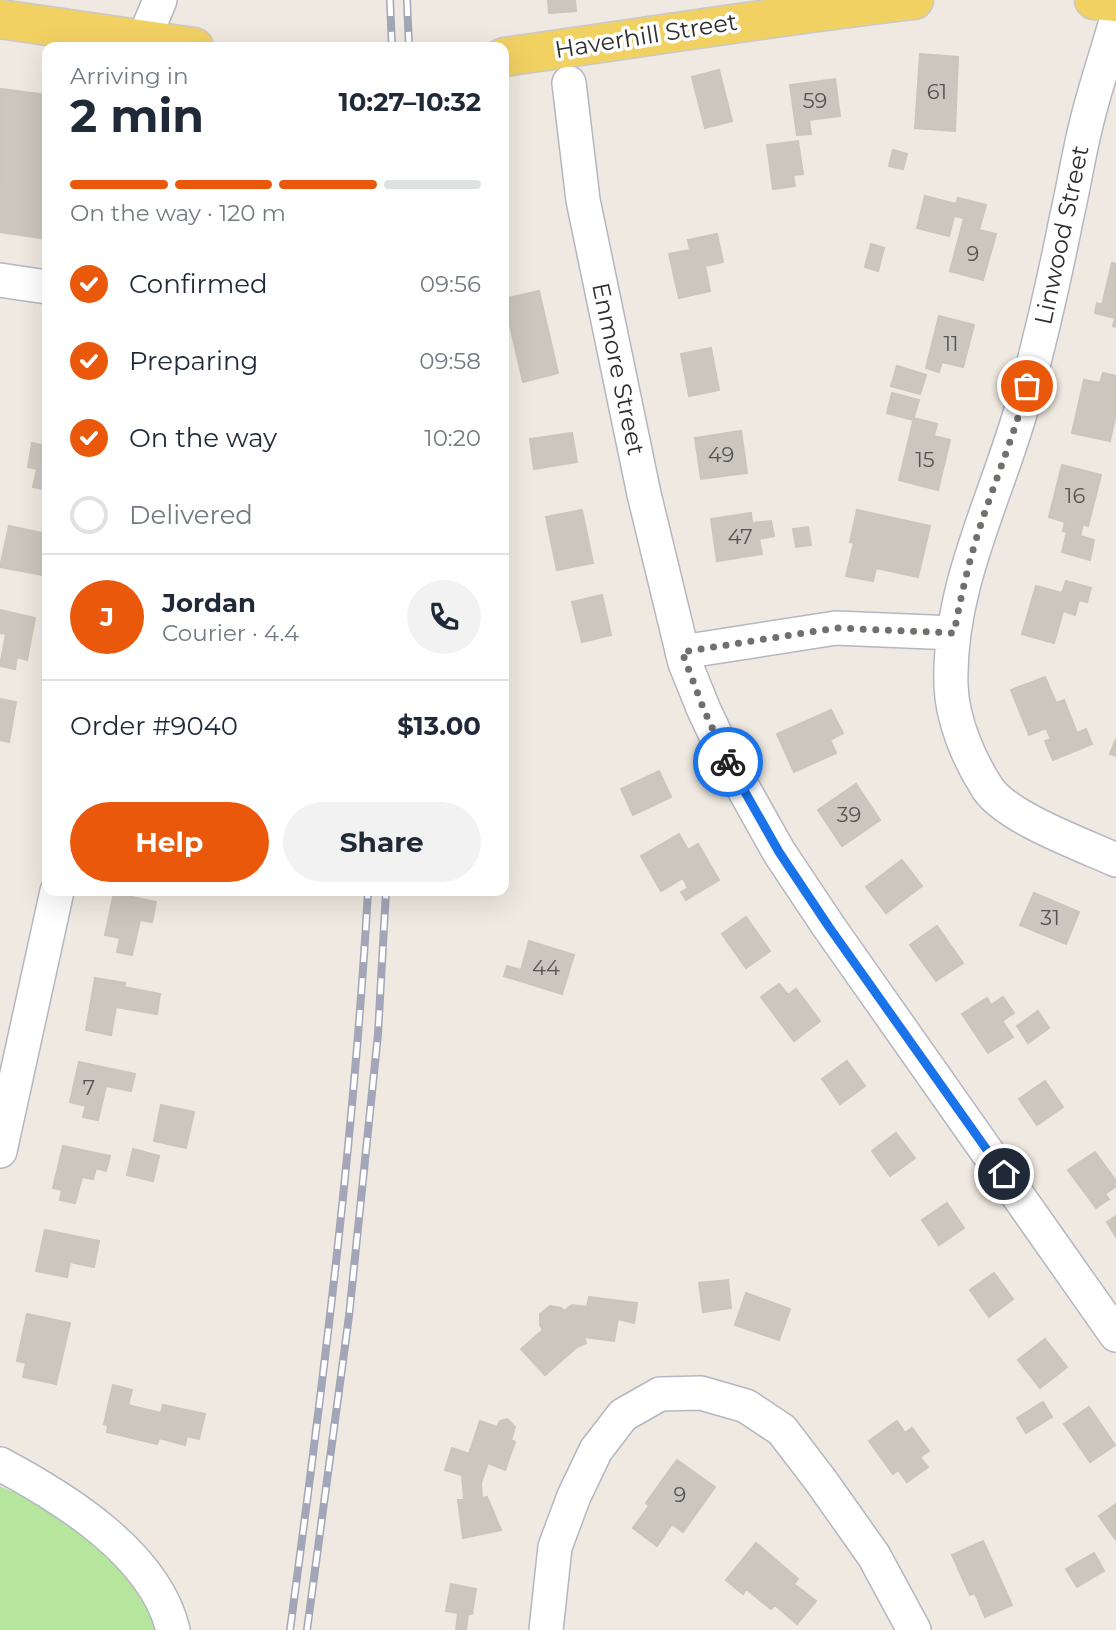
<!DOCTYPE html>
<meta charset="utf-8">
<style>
body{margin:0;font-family:Montserrat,sans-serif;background:#f2f2f3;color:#1f2937;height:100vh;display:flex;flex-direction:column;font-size:26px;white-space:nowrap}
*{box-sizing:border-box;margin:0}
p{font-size:23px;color:#747a83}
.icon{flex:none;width:38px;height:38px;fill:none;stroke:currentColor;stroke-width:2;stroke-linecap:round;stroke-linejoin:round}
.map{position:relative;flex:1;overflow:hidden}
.drawer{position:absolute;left:42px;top:42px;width:467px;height:854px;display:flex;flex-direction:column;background:#fff;border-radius:14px;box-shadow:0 7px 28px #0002}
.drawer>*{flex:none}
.pin{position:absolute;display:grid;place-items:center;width:60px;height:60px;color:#fff;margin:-30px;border:4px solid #fff;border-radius:50%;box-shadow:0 2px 7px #0007}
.courier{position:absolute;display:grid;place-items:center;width:70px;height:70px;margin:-35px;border:5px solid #1a73e8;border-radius:50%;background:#fff;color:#222;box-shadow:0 2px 9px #0007}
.overview em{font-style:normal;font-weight:700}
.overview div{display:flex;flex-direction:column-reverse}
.overview{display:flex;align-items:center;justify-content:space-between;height:119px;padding:0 28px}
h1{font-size:46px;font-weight:700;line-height:52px}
.bar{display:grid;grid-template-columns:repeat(4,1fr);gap:10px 7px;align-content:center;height:84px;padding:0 28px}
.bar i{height:9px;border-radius:5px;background:#e0e1e3}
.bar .active{background:#ea580c}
.bar p{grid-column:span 4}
.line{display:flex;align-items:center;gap:18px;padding:0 28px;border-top:2px solid #e0e1e3}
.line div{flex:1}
.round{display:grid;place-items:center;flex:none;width:74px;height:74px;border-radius:37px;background:#f2f2f3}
ol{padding:0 28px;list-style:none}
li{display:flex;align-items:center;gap:21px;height:77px}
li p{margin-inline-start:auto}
li .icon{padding:7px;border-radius:50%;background:#ea580c;color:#fff;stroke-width:4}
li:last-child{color:#747a83}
li i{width:38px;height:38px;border:4px solid #e0e1e3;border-radius:50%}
.cta{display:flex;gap:14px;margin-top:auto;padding:14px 28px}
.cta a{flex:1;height:80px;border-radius:42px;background:#ea580c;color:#fff;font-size:28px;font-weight:700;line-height:80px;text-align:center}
.cta a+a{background:#f2f2f3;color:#1f2937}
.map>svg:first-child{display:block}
.green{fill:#b6e59e}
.building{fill:#cbc7bf;stroke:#cbc5ba;stroke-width:2}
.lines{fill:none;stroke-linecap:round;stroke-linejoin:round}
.minor-casing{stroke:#b4b7c1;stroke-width:36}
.major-casing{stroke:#c9c9c9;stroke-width:41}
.minor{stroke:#fff;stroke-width:33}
.major{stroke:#f2d163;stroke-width:38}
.rail-casing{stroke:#a3a6b8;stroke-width:8}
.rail{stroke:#fff;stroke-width:5;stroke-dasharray:16;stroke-linecap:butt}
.done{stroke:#726f6d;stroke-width:7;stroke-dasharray:0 12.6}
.route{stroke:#1a73e8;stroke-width:9}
.labels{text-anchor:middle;stroke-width:7;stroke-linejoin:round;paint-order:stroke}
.number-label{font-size:21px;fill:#555452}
.street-label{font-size:24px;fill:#2e2e2e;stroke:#fff}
</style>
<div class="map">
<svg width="1116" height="1630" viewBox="0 0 1116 1630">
<rect width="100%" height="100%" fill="#efe9e1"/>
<path class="green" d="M 0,1486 C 21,1496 45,1504 64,1518 C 103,1546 139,1585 159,1630 L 0,1630 Z"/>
<path class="building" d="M 548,0 L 575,0 L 576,11 L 549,13 Z
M 920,54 L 958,57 L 955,131 L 915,128 Z
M 719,70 L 732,121 L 705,128 L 692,77 Z
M 835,79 L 840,116 L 809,120 L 811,134 L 797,135 L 790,85 Z
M 1,89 L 47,95 L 47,239 L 0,232 Z
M 798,141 L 803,174 L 793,175 L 795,186 L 773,189 L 767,145 Z
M 893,150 L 907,154 L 903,169 L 889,166 Z
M 925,196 L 956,204 L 958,198 L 986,205 L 979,230 L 996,234 L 983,280 L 950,271 L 964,218 L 954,216 L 949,236 L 917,228 Z
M 717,234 L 723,262 L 705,266 L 710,291 L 679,298 L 669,254 L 690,250 L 688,240 Z
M 871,244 L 884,248 L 878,271 L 865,267 Z
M 1112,263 L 1116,264 L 1116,327 L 1113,326 L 1115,318 L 1095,313 L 1097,303 L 1102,305 Z
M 539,291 L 558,373 L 523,382 L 504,299 Z
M 939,316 L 974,325 L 963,367 L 942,362 L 939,372 L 926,368 Z
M 711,348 L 719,390 L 689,396 L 681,354 Z
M 897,366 L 926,375 L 920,394 L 891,386 Z
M 1103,373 L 1116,376 L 1116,413 L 1110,441 L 1072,433 L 1084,380 L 1100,383 Z
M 892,393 L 919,400 L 913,420 L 887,413 Z
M 914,418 L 937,424 L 934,436 L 950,440 L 938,490 L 899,480 Z
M 741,431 L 747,473 L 701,479 L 695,438 Z
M 572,433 L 577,462 L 534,469 L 530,439 Z
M 32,443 L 47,446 L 47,490 L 33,487 L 37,469 L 28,467 Z
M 1062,465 L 1101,475 L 1088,526 L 1083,524 L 1080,536 L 1094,540 L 1090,560 L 1062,552 L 1067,532 L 1063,531 L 1065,522 L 1049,517 Z
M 582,510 L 593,563 L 557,570 L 546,517 Z
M 857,510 L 930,526 L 918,577 L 876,568 L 873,581 L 846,576 L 854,543 L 850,542 Z
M 751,513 L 752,523 L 771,521 L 774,536 L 759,539 L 762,554 L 717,561 L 711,519 Z
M 9,526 L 47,534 L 47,553 L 43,575 L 0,567 Z
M 808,527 L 811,545 L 796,547 L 793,529 Z
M 1066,581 L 1091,588 L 1087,602 L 1079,600 L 1075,615 L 1063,611 L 1054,643 L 1022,634 L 1036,586 L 1062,593 Z
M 602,595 L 611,635 L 582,642 L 572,602 Z
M 0,610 L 35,618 L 27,660 L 17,657 L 15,669 L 0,666 L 6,634 L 0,633 Z
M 1045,677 L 1056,703 L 1064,700 L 1077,733 L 1086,729 L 1092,744 L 1053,760 L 1045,741 L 1051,739 L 1046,728 L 1029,735 L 1011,690 Z
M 0,699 L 16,702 L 9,742 L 0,740 Z
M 831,710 L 843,733 L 830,740 L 836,753 L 794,772 L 777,734 Z
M 1116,739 L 1116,756 L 1110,754 Z
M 659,771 L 671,797 L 633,815 L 621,789 Z
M 856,784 L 880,820 L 842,846 L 818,810 Z
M 679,834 L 688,850 L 698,844 L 719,880 L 686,900 L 681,892 L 688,888 L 683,878 L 661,891 L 641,856 Z
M 902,860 L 922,886 L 886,913 L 866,887 Z
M 114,893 L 156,902 L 152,922 L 140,920 L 132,955 L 117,952 L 120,938 L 105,935 Z
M 1034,893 L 1079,912 L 1066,944 L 1020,925 Z
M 746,917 L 770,951 L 746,968 L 722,934 Z
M 937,926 L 963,963 L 936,981 L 910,945 Z
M 529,941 L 574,955 L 562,994 L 504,976 L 507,966 L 521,970 Z
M 95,978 L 125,983 L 124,987 L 160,994 L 157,1014 L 116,1007 L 111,1035 L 86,1030 Z
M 779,984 L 788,995 L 796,989 L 820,1021 L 794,1041 L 761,997 Z
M 1003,997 L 1014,1013 L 1002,1021 L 1013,1037 L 988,1053 L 962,1014 L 987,998 L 991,1005 Z
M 1038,1011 L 1049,1028 L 1028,1043 L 1017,1026 Z
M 847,1061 L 865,1086 L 840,1104 L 822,1079 Z
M 79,1062 L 135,1074 L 131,1091 L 106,1086 L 98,1120 L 83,1117 L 86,1106 L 70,1102 Z
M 1045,1081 L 1063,1107 L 1037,1125 L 1019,1099 Z
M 161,1105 L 194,1112 L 186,1148 L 154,1141 Z
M 896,1133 L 915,1158 L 890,1176 L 872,1151 Z
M 63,1146 L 110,1156 L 106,1171 L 96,1168 L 93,1179 L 82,1177 L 75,1203 L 60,1200 L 62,1190 L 53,1188 Z
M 133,1149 L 159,1156 L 153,1181 L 127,1175 Z
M 1095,1152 L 1116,1181 L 1116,1186 L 1105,1194 L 1109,1199 L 1096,1208 L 1068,1170 Z
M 947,1203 L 964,1228 L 939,1245 L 922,1220 Z
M 1116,1216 L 1116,1237 L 1107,1222 Z
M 45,1230 L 99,1241 L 94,1267 L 70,1262 L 67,1277 L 36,1271 Z
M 994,1273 L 1013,1299 L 989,1317 L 970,1290 Z
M 728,1280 L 731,1308 L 703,1312 L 699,1283 Z
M 746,1293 L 790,1309 L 779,1340 L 735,1325 Z
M 589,1297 L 637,1303 L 634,1323 L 618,1319 L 614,1341 L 584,1337 L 586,1343 L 577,1347 L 545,1375 L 521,1349 L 543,1330 L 540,1325 L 540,1314 L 550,1306 L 561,1308 L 564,1311 L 572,1305 L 587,1307 Z
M 27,1314 L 70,1323 L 56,1384 L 23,1377 L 26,1363 L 17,1361 Z
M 1045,1339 L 1067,1367 L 1040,1388 L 1018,1360 Z
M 113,1385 L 132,1390 L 128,1405 L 161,1413 L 163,1405 L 205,1414 L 199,1439 L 187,1436 L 185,1445 L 159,1438 L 157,1444 L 107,1432 L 108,1426 L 104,1424 Z
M 1043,1402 L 1052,1417 L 1026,1433 L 1017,1418 Z
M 1089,1407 L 1115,1445 L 1090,1462 L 1064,1424 Z
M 507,1419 L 515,1427 L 511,1440 L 515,1442 L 505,1470 L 488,1463 L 481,1483 L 482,1498 L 487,1497 L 501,1530 L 463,1538 L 458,1500 L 464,1500 L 462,1475 L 445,1470 L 452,1448 L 469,1454 L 480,1421 L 497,1427 L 500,1421 Z
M 897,1421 L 905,1433 L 912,1428 L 929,1451 L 920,1457 L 928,1467 L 907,1482 L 898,1470 L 893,1474 L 869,1441 Z
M 677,1460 L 715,1487 L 683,1532 L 672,1524 L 657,1546 L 633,1528 L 649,1506 L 646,1503 Z
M 1116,1504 L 1116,1540 L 1099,1516 Z
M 983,1541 L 1012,1605 L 985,1617 L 975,1593 L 970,1595 L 952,1555 Z
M 756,1543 L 798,1579 L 794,1584 L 816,1601 L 797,1624 L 775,1605 L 771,1609 L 746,1589 L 743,1594 L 726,1580 Z
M 1094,1553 L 1104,1571 L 1077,1587 L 1066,1569 Z
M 451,1584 L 476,1589 L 472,1614 L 468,1614 L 466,1630 L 456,1630 L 458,1613 L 446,1611 Z"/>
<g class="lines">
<defs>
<path id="minor" d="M 1116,21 C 1107,53 1096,85 1088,117 C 1079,151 1074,186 1066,220 C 1054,281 1040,341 1024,400 C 998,495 948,585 951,685 C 952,720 969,760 988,789 C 1008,818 1083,845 1116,860
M 143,41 L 160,0
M 569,83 L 583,200 L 644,494 L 685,663 L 704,710 L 728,761 L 779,852 L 829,927 L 1116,1335
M 0,280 L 47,287
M 682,652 L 836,628 L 954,633
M 0,1151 L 57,891
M 0,1464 C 64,1498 155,1554 173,1630
M 546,1630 L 555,1547 L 574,1496 L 596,1450 L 623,1415 L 660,1394 L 701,1393 L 746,1406 L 782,1430 L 821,1481 L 874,1556 L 914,1630"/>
<path id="major" d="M 1094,0 L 1116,2
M 0,19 L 194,47
M 504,57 C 641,38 776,16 914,0"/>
</defs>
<use href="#minor" class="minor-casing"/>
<use href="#major" class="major-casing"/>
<use href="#minor" class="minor"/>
<use href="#major" class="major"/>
<defs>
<path id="rail" d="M 390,0 L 392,47
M 407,0 L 409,47
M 290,1630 C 323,1384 354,1139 368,891
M 307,1630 L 349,1316 L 378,1034 L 386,891"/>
</defs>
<use href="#rail" class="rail-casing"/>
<use href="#rail" class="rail"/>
</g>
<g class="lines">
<path class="done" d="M 728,762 L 704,710 L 682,652 L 836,628 L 954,633 C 961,596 969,560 981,524 C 996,478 1015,433 1027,386"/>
<path class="route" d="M 728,762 L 779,852 L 829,927 L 1004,1174"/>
</g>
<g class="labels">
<g class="number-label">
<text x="937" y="99">61</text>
<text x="815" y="108">59</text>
<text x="973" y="261">9</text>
<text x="951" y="351">11</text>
<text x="721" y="462">49</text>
<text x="925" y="467">15</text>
<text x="1075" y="503">16</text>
<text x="740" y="544">47</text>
<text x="849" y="822">39</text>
<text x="1050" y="925">31</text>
<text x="546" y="975">44</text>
<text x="89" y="1095">7</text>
<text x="680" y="1502">9</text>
</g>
<g class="street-label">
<text transform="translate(646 36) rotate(-9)" y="8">Haverhill Street</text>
<text transform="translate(1062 235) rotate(-78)" y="8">Linwood Street</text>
<text transform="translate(618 369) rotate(78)" y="8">Enmore Street</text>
</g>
</g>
</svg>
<div class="pin" style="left:1027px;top:386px;background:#ea580c"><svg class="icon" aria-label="bag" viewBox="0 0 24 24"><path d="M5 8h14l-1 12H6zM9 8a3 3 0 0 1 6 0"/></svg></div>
<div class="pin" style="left:1004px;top:1174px;background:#1f2937"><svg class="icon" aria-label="home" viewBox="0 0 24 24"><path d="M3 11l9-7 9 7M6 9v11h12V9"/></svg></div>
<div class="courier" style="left:728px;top:762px"><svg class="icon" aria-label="bike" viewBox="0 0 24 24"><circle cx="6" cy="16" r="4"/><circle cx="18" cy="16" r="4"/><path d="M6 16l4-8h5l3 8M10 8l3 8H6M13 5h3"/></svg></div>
<section class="drawer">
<div class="overview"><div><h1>2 min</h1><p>Arriving in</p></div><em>10:27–10:32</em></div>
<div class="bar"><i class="active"></i><i class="active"></i><i class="active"></i><i></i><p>On the way · 120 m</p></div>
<ol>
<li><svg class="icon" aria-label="check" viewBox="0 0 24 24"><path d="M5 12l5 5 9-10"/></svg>Confirmed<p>09:56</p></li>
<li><svg class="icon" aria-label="check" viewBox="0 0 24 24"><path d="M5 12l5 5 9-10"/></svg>Preparing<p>09:58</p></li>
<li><svg class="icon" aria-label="check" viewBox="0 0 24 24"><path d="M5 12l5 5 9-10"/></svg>On the way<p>10:20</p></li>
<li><i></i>Delivered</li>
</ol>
<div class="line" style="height:126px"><b class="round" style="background:#ea580c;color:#fff">J</b><div><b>Jordan</b><p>Courier · 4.4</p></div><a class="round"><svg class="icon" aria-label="phone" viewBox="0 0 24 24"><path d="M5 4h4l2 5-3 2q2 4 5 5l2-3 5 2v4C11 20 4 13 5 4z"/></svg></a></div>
<div class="line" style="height:91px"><div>Order #9040</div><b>$13.00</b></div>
<div class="cta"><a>Help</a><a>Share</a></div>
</section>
</div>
